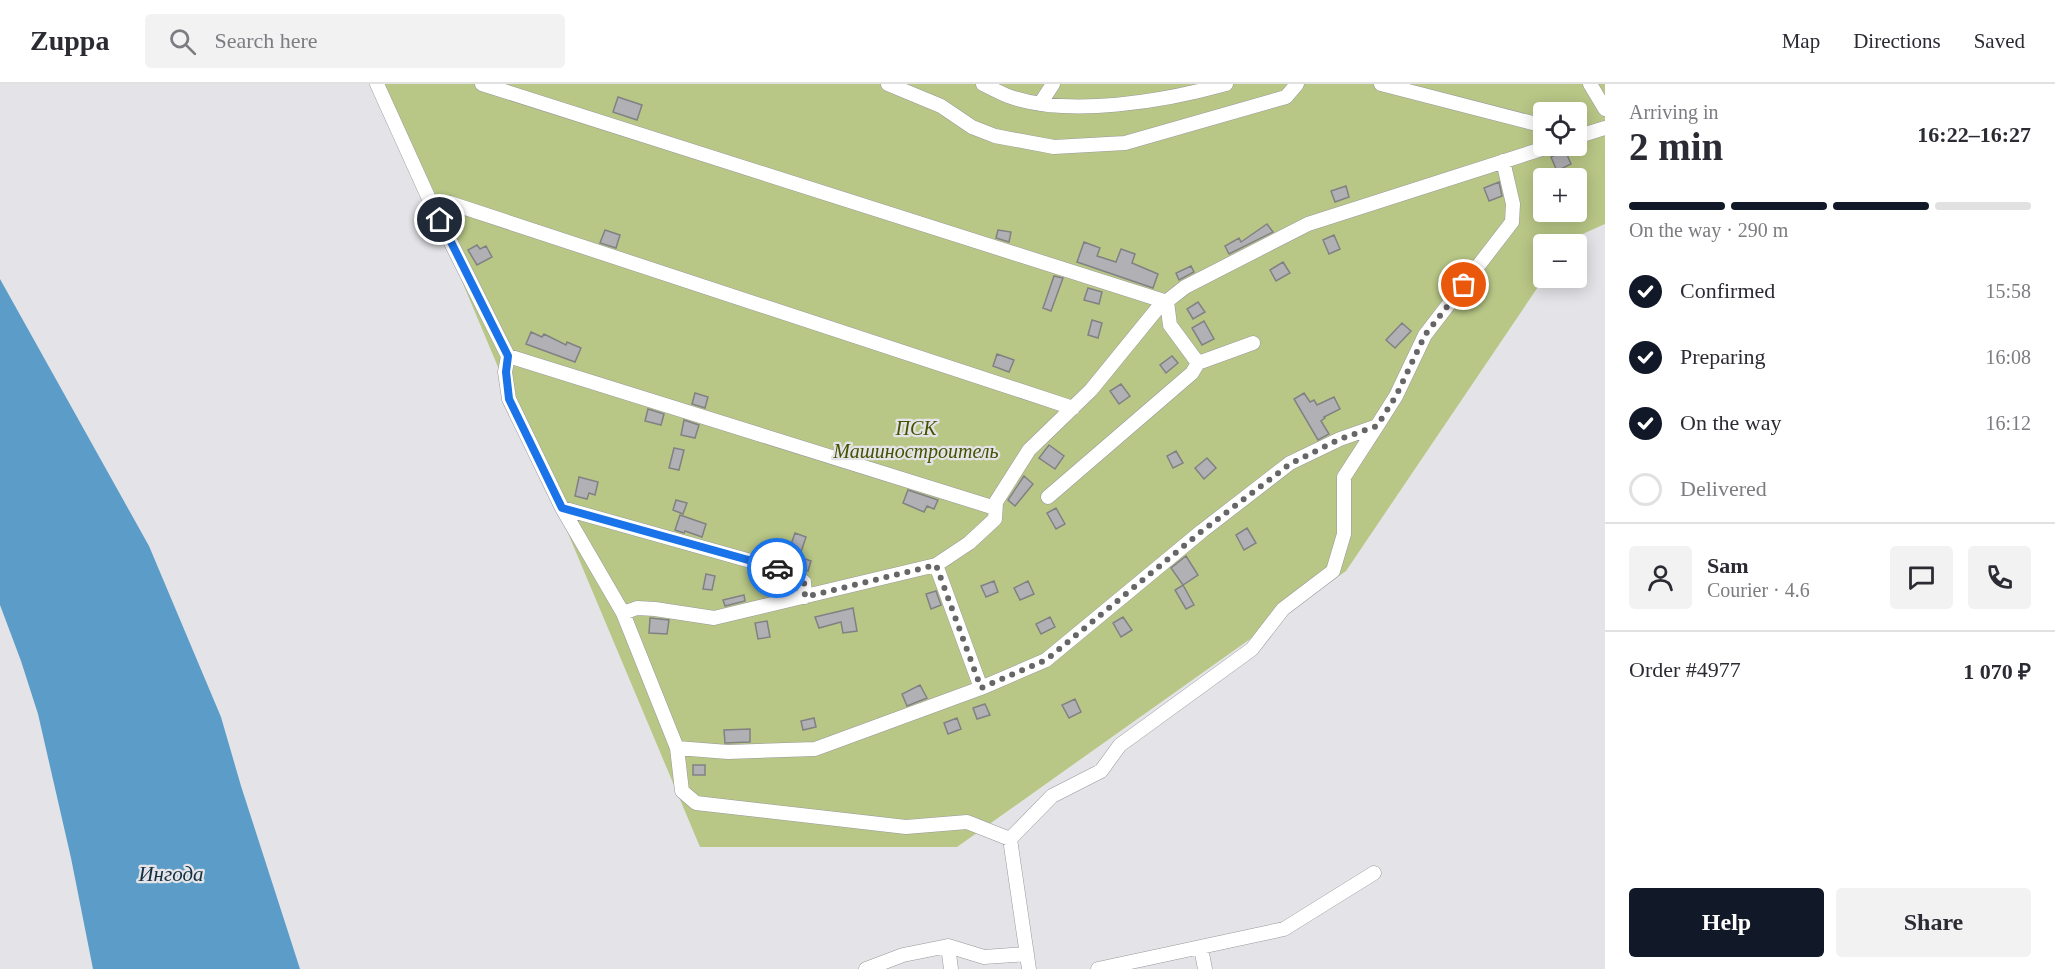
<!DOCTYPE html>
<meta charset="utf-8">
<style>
body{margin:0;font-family:"Times New Roman",serif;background:#f2f2f3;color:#2b2b33;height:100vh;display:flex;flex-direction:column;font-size:22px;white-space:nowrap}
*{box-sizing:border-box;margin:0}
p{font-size:20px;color:#7c7c81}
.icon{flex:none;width:33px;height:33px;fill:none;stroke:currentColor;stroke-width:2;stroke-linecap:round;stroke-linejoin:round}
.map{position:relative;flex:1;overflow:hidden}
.side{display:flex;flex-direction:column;background:#fff;width:450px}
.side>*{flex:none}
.buttons{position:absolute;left:1533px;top:18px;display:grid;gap:12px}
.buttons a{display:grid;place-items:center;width:54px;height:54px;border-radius:6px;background:#fff;box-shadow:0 3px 15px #0003;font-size:30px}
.pin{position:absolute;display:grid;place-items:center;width:51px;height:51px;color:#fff;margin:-26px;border:3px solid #fff;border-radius:50%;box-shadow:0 2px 6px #0007}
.courier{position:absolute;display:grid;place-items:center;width:60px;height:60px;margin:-30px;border:4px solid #1a73e8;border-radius:50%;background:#fff;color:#222;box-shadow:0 2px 8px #0007}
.summary em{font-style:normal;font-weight:700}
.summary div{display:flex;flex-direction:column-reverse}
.summary{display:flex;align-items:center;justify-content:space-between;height:102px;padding:0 24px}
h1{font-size:39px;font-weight:700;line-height:45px}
.bar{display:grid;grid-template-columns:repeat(4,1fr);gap:9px 6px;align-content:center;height:72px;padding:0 24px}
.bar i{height:8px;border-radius:4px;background:#e1e1e2}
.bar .selected{background:#111827}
.bar p{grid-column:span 4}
.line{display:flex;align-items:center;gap:15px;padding:0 24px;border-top:2px solid #e1e1e2}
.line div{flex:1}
.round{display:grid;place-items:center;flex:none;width:63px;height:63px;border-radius:6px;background:#f2f2f3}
ol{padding:0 24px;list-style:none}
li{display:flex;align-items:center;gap:18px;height:66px}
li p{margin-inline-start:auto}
li .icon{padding:6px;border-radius:50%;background:#111827;color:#fff;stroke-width:4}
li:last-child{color:#7c7c81}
li i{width:33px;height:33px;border:3px solid #e1e1e2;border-radius:50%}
.button{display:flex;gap:12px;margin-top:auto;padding:12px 24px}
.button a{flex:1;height:69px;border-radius:6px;background:#111827;color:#fff;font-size:24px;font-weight:700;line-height:69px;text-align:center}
.button a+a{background:#f2f2f3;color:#2b2b33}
header{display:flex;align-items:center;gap:36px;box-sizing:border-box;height:84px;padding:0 30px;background:#fff;border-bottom:2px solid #e1e1e2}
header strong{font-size:28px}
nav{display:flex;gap:33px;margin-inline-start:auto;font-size:21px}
.search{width:420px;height:54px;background:#f2f2f3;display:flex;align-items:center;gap:15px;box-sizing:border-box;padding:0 21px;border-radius:6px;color:#7c7c81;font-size:22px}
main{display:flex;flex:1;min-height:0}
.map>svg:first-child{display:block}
.green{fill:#b8c786;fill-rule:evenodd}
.water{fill:#5b9dc8}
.building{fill:#b1b1b5;stroke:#818184;stroke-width:1.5}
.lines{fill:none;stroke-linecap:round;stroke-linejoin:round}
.minor-casing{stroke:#98989c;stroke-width:15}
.minor{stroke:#fff;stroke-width:14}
.done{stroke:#666668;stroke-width:6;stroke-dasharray:0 10.8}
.route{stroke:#1a73e8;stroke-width:8}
.labels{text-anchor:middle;stroke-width:4.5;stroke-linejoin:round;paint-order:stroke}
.park-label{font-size:20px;font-style:italic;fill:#455100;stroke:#e4e4e8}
.water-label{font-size:21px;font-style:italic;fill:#122f42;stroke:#e4e4e8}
</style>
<header>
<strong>Zuppa</strong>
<div class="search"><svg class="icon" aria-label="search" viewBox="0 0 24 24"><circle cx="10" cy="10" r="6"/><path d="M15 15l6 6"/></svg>Search here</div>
<nav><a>Map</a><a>Directions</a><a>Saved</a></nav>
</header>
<main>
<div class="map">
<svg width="1605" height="885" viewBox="0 0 1605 885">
<rect width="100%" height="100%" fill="#e4e4e8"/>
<path class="green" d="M 379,0 L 1605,0 L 1605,140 L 1569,156 L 1566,160 L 1544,160 L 1544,194 L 1346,487 L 957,763 L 700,763 ZM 1544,28 L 1576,28 L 1576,62 L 1544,62 ZM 1544,94 L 1576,94 L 1576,128 L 1544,128 Z"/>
<path class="water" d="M 0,195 L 149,462 L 221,633 L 241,702 L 300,885 L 93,885 L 71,774 L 38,630 L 21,577 L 0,521 Z"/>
<path class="building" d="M 618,13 L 642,21 L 637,36 L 613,28 Z
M 1565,66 L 1571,80 L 1557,87 L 1551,73 Z
M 1499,98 L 1502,112 L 1489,117 L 1484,104 Z
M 1346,102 L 1349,113 L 1335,118 L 1331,107 Z
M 1267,140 L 1273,148 L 1229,170 L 1225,162 L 1239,154 L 1241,158 Z
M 605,146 L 620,151 L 616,164 L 600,159 Z
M 998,146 L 1011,148 L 1009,158 L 996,154 Z
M 1334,151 L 1340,165 L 1329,170 L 1323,156 Z
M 1084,158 L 1100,164 L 1097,172 L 1116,178 L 1121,165 L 1135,170 L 1132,179 L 1158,190 L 1153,204 L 1077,178 Z
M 477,161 L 480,165 L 486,162 L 492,173 L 477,181 L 468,166 Z
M 1283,178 L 1290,189 L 1276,197 L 1270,186 Z
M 1191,182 L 1194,188 L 1179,196 L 1176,189 Z
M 1054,192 L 1063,194 L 1051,227 L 1043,224 Z
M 1088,204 L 1102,208 L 1099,220 L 1084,216 Z
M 1198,218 L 1205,228 L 1193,235 L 1187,225 Z
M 1092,236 L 1102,239 L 1098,254 L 1088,251 Z
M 1204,237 L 1214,255 L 1202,261 L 1192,244 Z
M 1402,239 L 1411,247 L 1395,264 L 1386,256 Z
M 531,248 L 542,253 L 544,250 L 566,261 L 567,258 L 581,264 L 575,278 L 526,260 Z
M 997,270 L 1014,276 L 1009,288 L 993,282 Z
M 1172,272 L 1178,279 L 1166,289 L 1160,281 Z
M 1121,300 L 1130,312 L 1119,320 L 1110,307 Z
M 695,309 L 708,313 L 705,324 L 692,320 Z
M 1304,309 L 1310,318 L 1314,316 L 1317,321 L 1334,313 L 1340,325 L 1324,333 L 1325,334 L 1321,337 L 1329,350 L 1318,356 L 1294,315 Z
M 648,325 L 664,330 L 661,341 L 645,337 Z
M 684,336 L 699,341 L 695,354 L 681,351 Z
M 1049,361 L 1064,372 L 1055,385 L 1039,374 Z
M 674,364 L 684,366 L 679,386 L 669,384 Z
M 1176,367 L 1183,379 L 1173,384 L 1167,372 Z
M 1207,374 L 1216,384 L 1204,395 L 1195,384 Z
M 1024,392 L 1033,400 L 1015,422 L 1008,416 Z
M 579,393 L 598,398 L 595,411 L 589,409 L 587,415 L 575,412 Z
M 908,406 L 938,416 L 934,425 L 927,422 L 924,428 L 903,419 Z
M 676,416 L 687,419 L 683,430 L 673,426 Z
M 1056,424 L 1065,440 L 1056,445 L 1047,429 Z
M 680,431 L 706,440 L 702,453 L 685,447 L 684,449 L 675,446 Z
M 1247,444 L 1256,459 L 1244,466 L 1236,451 Z
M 795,449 L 806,453 L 797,480 L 772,473 L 774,463 L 789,466 Z
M 1186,472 L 1198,491 L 1183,501 L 1171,484 Z
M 800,473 L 811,477 L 808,487 L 797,482 Z
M 706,490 L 715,492 L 712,506 L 703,505 Z
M 994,497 L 998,508 L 986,513 L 981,502 Z
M 1028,497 L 1034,510 L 1020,516 L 1014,504 Z
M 1183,501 L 1194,521 L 1186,525 L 1175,506 Z
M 936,507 L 941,521 L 931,525 L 926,510 Z
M 744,511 L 745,517 L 725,522 L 723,516 Z
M 853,524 L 857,547 L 843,549 L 841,538 L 819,544 L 815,533 Z
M 1050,533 L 1055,543 L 1041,550 L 1036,540 Z
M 1123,533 L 1132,546 L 1121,553 L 1113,539 Z
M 650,534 L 669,536 L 667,550 L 649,549 Z
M 767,537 L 770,553 L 758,555 L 755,539 Z
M 920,601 L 927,614 L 907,622 L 902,610 Z
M 1075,615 L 1081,628 L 1069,634 L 1062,621 Z
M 985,620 L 990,631 L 977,635 L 973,624 Z
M 814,634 L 816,643 L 803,646 L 801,637 Z
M 957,634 L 961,645 L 948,650 L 944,639 Z
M 750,645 L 750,658 L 725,659 L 724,646 Z
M 693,681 L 705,681 L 705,691 L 693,691 Z"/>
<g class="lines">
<defs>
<path id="minor" d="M 377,0 L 430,117 L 508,272 L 505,288 L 509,315 L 562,424 L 623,529 L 637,524 L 655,525 L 714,534 L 936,481 L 969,459 L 995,435 L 996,418 L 1029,366 L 1091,306 L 1157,225 L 1185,203 L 1308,140 L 1551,62
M 482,0 L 1167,218 L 1170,241 L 1198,279 L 1253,259
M 888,0 L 941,22 L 972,43 L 995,52 L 1054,63 L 1125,59 L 1286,13 L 1297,0
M 983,0 C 991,4 1000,9 1008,12 C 1069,34 1165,17 1226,0
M 1381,0 L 1544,42
M 1590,0 L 1605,25
M 1040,20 L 1053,0
M 1576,53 L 1605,44
M 430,117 L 450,119 L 1073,324
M 508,272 L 995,424
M 1048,413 L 1192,289 L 1198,279
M 562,424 L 790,488 L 804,498 L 805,513
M 936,481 L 981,604
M 623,529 L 677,664 L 682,707 L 696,719 L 906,743 L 967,738 L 1010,755 L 1029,885
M 677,664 L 728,668 L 815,665 L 981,604 L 1046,576 L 1202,447 L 1290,379 L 1340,355 L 1377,342 L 1396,312 L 1425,251 L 1512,138 L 1513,120 L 1503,77
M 1010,755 L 1052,712 L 1101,687 L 1120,661 L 1252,565 L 1283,525 L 1333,487 L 1344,450 L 1344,393 L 1377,342
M 948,862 L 951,885
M 1201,864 L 1205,885
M 866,885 L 903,871 L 948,862 L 984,873 L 1027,870
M 1098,885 L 1284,845 L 1374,789"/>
</defs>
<use href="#minor" class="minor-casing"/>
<use href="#minor" class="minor"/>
</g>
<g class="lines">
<path class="done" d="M 777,484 L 790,488 L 804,498 L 805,513 L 936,481 L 981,604 L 1046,576 L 1202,447 L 1290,380 L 1340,355 L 1377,342 L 1396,312 L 1425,251 L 1464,201"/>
<path class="route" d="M 440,136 L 508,272 L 506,288 L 509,315 L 562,424 L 777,484"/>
</g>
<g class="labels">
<g class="park-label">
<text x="916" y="351">ПСК<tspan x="916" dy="23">Машиностроитель</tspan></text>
</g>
<g class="water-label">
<text x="171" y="797">Ингода</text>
</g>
</g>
</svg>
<div class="buttons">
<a><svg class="icon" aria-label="locate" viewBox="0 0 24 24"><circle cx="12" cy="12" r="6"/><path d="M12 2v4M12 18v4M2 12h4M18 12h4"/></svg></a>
<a>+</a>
<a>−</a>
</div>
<div class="pin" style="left:1464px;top:201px;background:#ea580c"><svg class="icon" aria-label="bag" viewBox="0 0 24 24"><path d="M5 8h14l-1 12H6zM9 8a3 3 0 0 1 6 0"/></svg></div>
<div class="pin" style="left:440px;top:136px;background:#1f2937"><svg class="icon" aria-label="home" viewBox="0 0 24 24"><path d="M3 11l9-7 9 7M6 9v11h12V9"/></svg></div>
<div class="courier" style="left:777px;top:484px"><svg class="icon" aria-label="car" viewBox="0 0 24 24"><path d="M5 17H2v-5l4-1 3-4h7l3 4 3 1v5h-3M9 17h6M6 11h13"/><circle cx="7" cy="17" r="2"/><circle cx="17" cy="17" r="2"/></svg></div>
</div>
<section class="side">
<div class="summary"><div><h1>2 min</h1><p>Arriving in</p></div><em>16:22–16:27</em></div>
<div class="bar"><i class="selected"></i><i class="selected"></i><i class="selected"></i><i></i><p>On the way · 290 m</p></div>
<ol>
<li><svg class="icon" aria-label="check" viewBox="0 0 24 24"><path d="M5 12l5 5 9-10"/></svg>Confirmed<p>15:58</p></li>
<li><svg class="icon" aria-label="check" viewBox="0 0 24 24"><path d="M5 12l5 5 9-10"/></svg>Preparing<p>16:08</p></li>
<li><svg class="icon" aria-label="check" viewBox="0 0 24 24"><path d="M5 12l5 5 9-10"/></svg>On the way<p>16:12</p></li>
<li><i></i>Delivered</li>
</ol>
<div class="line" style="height:108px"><a class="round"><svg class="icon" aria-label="person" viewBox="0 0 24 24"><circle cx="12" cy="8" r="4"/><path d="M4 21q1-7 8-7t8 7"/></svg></a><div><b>Sam</b><p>Courier · 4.6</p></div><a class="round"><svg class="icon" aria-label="chat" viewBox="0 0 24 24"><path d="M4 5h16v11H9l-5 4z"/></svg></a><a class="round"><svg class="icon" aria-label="phone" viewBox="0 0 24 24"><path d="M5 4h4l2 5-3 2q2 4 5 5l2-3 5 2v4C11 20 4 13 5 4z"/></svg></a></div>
<div class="line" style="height:78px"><div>Order #4977</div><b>1 070 ₽</b></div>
<div class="button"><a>Help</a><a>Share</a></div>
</section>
</main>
